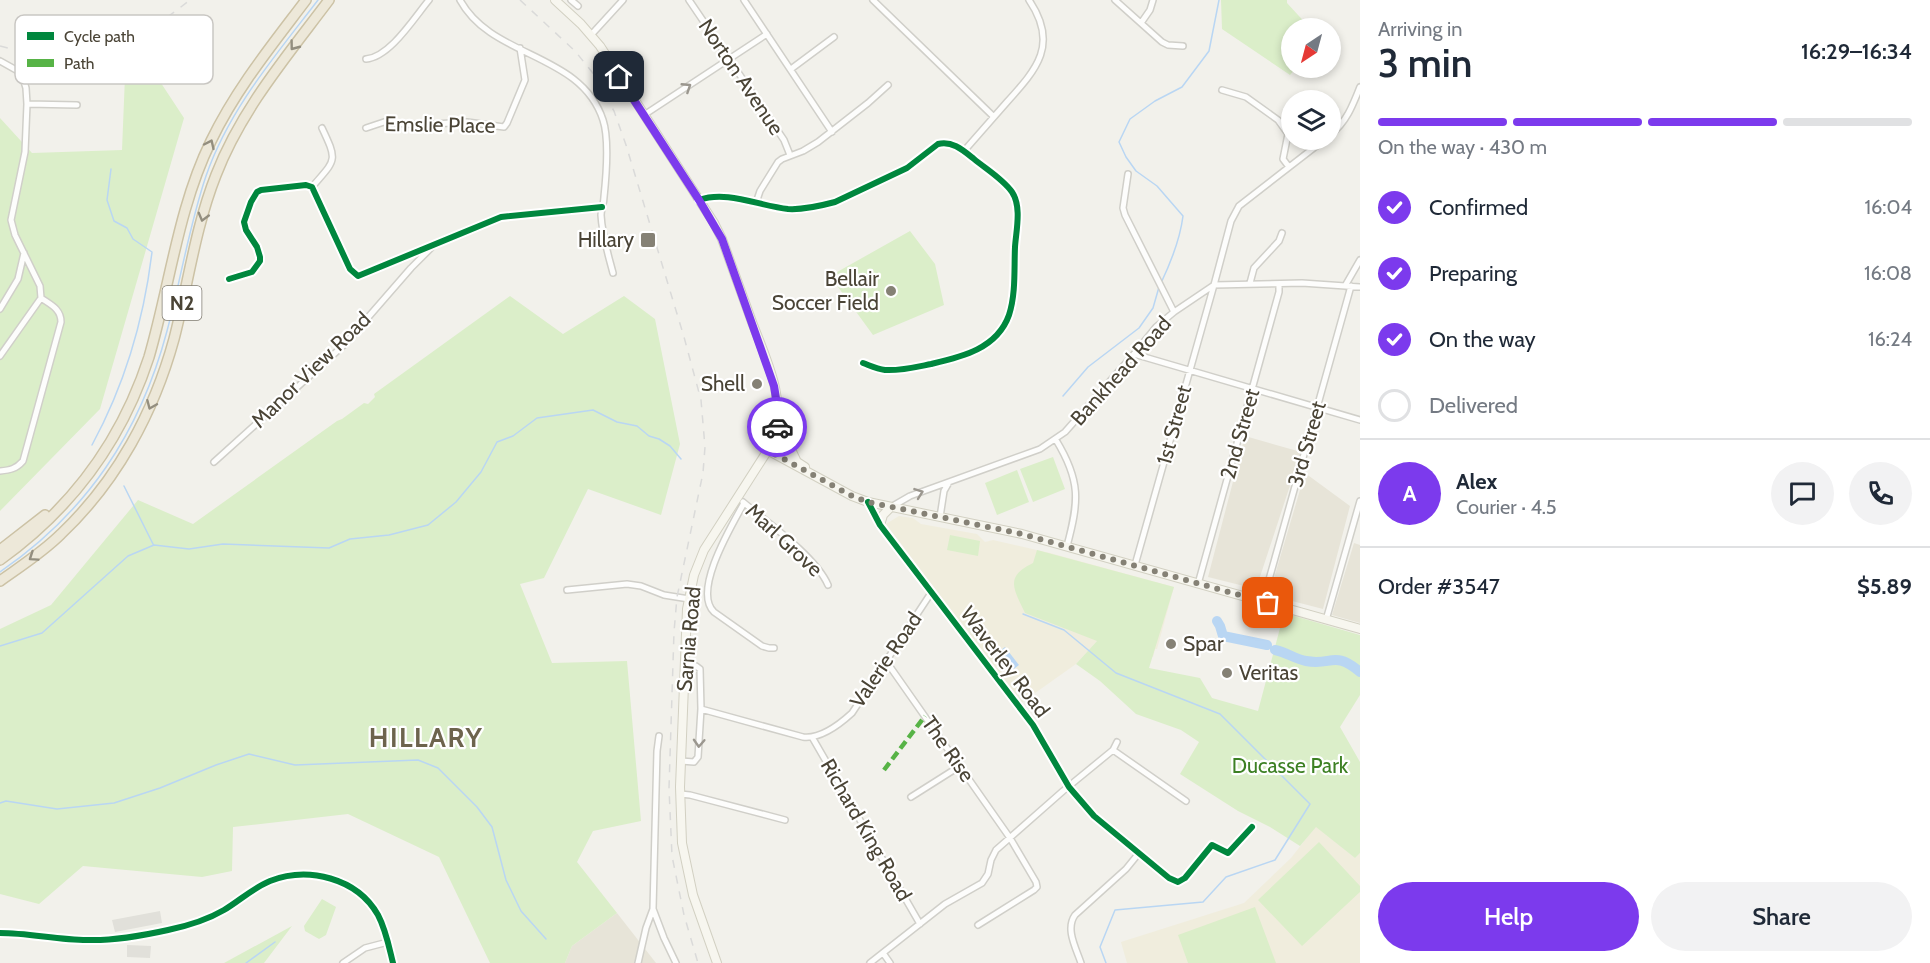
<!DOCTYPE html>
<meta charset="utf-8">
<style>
body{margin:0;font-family:Cabin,sans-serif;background:#f2f2f3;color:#1f2937;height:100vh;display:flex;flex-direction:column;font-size:22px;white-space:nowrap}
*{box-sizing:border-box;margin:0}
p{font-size:20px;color:#747a83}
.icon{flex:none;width:33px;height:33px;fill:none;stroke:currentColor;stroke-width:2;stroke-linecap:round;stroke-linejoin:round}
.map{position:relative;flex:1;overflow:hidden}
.drawer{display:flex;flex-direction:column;background:#fff;width:570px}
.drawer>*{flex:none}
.needle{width:39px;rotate:216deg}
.tools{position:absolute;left:1281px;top:18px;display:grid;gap:12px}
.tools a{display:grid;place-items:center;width:60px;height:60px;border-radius:50%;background:#fff;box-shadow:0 3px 9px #0003;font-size:30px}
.pin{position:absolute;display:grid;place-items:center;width:51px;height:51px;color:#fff;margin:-26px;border-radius:12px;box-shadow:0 3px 9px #0006}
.courier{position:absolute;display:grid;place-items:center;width:60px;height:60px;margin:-30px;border:4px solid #7c3aed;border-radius:50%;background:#fff;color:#222;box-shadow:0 2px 8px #0007}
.overview em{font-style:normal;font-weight:600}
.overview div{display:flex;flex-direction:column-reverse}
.overview{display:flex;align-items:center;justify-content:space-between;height:102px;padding:0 18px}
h1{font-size:39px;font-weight:600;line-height:45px}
.bar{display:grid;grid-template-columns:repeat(4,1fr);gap:9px 6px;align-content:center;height:72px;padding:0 18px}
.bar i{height:8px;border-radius:4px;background:#e0e1e3}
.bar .selected{background:#7c3aed}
.bar p{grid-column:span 4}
.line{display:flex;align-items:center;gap:15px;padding:0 18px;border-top:2px solid #e0e1e3}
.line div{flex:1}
.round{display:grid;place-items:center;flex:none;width:63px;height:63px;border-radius:32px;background:#f2f2f3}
ol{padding:0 18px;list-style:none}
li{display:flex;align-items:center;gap:18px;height:66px}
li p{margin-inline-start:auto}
li .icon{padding:6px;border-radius:50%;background:#7c3aed;color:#fff;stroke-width:4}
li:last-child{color:#747a83}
li i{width:33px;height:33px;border:3px solid #e0e1e3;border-radius:50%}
.cta{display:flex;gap:12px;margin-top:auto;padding:12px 18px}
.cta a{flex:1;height:69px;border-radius:36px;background:#7c3aed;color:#fff;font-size:24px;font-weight:600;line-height:69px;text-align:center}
.cta a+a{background:#f2f2f3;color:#1f2937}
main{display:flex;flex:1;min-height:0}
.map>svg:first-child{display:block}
.residential{fill:#e7e4d8}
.education{fill:#f0eddd}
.green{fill:#dbeec9}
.parking{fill:#e1e0da}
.water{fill:#b9d6f3}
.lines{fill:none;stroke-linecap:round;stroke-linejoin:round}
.stream{stroke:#b9d6f3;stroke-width:1.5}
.river{stroke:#b9d6f3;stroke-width:10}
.street-casing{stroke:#d0cfc9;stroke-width:8}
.secondary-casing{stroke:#d2d0c2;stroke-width:10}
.highway-casing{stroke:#ccc2a5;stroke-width:12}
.street{stroke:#fdfdfc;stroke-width:5}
.secondary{stroke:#f7f6ef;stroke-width:8}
.highway{stroke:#ede8d9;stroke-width:9}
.rail{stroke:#dadad9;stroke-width:1.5;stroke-dasharray:8 8;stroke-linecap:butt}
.quiet{stroke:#57b346;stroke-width:4.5;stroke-dasharray:9 4.5;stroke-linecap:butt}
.cycleway-casing{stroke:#fff;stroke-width:10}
.cycleway{stroke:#00873e;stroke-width:6}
.oneway{stroke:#938e7f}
.oneway2{stroke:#9b978f}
.done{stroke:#858175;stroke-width:6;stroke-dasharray:0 10.8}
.route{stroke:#7c3aed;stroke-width:8}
.poi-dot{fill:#858175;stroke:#fff;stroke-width:2}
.labels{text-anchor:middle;stroke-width:4.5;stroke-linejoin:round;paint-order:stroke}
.shield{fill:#fff;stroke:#807c72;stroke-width:1.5}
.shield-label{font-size:20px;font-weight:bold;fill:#4a4436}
.street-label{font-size:21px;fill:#4a4436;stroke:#fff}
.poi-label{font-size:21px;fill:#4a4436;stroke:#fff;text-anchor:end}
.park-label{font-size:21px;fill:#3d8024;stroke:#fff}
.district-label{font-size:27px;font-weight:bold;letter-spacing:1.5px;fill:#6d644d;stroke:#fff}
.key{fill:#fff;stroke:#c9c7c3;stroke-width:1.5}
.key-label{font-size:16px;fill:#4a4436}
</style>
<main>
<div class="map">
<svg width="1360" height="963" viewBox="0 0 1360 963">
<rect width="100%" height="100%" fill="#f2f1eb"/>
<path class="residential" d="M 1245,436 L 1301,452 L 1256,589 L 1208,577 Z
M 1305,473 L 1350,506 L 1323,609 L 1269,595 Z
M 1354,543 L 1360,545 L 1360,623 L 1332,615 Z
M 617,913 L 656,963 L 565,963 L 572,946 Z"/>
<path class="education" d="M 899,516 L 913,518 L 921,524 L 977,534 L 985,542 L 993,540 L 1050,553 L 1174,587 L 1157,649 L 1155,649 L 1153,657 L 1097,641 L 1076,664 L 1021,703 L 886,524 Z
M 1316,826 L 1355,858 L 1360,853 L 1360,963 L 1127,963 L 1121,942 L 1244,903 L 1291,858 Z"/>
<path class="green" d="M 1221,0 L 1287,0 L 1287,3 L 1310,28 L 1292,28 L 1292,68 L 1296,68 L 1290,75 L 1222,29 Z
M 136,45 L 184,118 L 100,409 L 0,511 L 0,118 L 32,153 L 122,150 L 125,76 L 113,55 Z
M 910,231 L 935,264 L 944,305 L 873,335 L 830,276 Z
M 510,296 L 563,334 L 624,296 L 655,319 L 680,444 L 661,515 L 588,489 L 544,578 L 520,584 L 552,663 L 627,661 L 641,821 L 593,831 L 577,862 L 617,913 L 572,946 L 565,963 L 490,963 L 439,857 L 348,814 L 233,827 L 232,871 L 202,877 L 83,866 L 39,904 L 0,894 L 0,629 L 51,605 L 138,500 L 193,524 L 337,421 L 342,419 L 364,403 L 368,404 L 375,397 L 374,394 Z
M 1053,457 L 1065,489 L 1033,502 L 1020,469 Z
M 1017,470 L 1029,502 L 997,515 L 985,483 Z
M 950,535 L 980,541 L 978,556 L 947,550 Z
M 1037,550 L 1174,587 L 1149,668 L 1200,678 L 1212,698 L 1258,711 L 1284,613 L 1360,635 L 1360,695 L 1340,727 L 1360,762 L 1360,853 L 1355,858 L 1316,827 L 1300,846 L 1270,827 L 1238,811 L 1180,774 L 1199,742 L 1181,730 L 1136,714 L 1100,681 L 1076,664 L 1097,641 L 1025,613 C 1014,589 1004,577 1033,563 Z
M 1319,842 L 1360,886 L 1360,892 L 1302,946 L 1258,900 Z
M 322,899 L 336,907 L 326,935 L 319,939 L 305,931 L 304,926 Z
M 1255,907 L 1276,963 L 1188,963 L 1178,935 Z
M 292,926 L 264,963 L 224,963 Z"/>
<path class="parking" d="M 160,911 L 162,923 L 115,932 L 112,920 Z
M 127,945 L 151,946 L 150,958 L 127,957 Z"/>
<path class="water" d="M 1005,647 L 1019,665 L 1010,672 L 996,654 Z"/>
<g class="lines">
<path class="stream" d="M 1161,283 C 1171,262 1180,240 1183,216 L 1157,186 L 1136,171 L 1126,157 L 1119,142 L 1130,119 L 1155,101 L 1182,87 L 1209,51 L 1219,0
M 1063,396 L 1088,367 L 1139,328 L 1153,308 L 1159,287
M 92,445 C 124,386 144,319 152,252 L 133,239 L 127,228 L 114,221 L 107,200 L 111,169
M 124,486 L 153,544
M 0,572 C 87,512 140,433 167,331 C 181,279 189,226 206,176 C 229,109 276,55 318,0
M 1023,614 L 1064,630 L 1116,673 L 1220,714 L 1310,804 L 1275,860 L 1226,877 L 1203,902 L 1115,910 L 1100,947 L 1106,963
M 0,646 L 42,633 L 128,556 L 154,545 L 189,549 L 223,544 L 329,548 L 350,539 L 389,535 L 428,525 L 456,502 L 481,472 L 497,442 L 513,436 L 537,418 L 593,410 L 617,422 L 637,426 L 649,436 L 659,439 L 670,446 L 681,459
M 0,803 L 6,801 L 57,809 L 114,803 L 160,788 L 216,765 L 249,754 L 295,765 L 418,760 L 438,768 L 477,807 L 492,827 L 506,880 L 521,911 L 546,939
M 246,963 L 275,942"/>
<path class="river" d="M 1217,621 L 1220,626 L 1223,636 L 1267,645
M 1275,650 C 1286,652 1295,659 1306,661 C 1332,666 1334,650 1360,672"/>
<defs>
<path id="street" d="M 460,0 C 492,59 581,52 603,120 C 609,138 606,178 604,197 C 604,204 601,209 601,215 C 602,235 608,254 613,273
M 571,0 L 578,6
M 689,0 L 784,140 L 790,155
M 744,0 L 832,132
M 873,0 L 994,117
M 1115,0 L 1162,42 L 1168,45 L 1183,46
M 1141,23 L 1150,10 L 1153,0
M 591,35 L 623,0
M 366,59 C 390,57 414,18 429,0
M 0,61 L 18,71 L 22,75 L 26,88 L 27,104 L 25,152 L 11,220 L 15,235 L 40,286 L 41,298 L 0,356
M 791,69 L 834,37
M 1222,90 L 1246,97 L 1278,120 L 1288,134 L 1283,159 L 1289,167
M 27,104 L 77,105
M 644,115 L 767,34
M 366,128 L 384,122 L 418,125 L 467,122 L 504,127 L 507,123 L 525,80 L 520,48
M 1330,135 C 1346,123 1353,105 1360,87
M 964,151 C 978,135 993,118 1007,102 C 1037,69 1059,44 1029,0
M 1128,174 L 1123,208 L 1125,215 L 1174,312
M 312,187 C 336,159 338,162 322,128
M 699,200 C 727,190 759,206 788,209 C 803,210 820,206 835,202 L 907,168 L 938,144 C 952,140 964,151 974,159 C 986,169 1003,179 1012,192 C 1022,207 1016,231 1015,247 C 1014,268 1016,294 1009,315 C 997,349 961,357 931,364 C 916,367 900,371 885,370 C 877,369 871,366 863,363
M 756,203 L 760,191 L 778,162 L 782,159 L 803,151 L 818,142 L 868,103 L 888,85
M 229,279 L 252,272 L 260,261 L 260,257 L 257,247 L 246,230 L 244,222 L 251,202 L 257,192 L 261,190 L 306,185 L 312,187 L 350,269 L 358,276 L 501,217 L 602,207
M 1250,283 L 1254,268 L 1279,241 L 1282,233
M 1345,286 L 1360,260
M 0,309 L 18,279 L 24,253
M 1134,354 L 1360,420
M 1056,440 C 1081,481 1079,501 1067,546
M 214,462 L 344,345 L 411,268 L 432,247
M 0,471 C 10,470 16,469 23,461 L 61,322 C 61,309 51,305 41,298
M 743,502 C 767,522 816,557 828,585
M 868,502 L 880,525 L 1033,725 L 1069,787 L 1094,816 L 1169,878 L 1178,882 L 1185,878 L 1212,845 L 1228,853 L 1252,827
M 744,503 C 732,525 692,591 714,612 L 762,646 L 769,648 L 774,648
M 891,507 L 910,496 L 1040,449 L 1065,432 L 1134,354 L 1156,327 L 1174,312 L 1214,285 L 1231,221 L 1239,206 L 1324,140
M 940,517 L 944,491 L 948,484
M 1135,565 L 1214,285 L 1302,283 L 1360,287
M 1198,584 L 1279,292 L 1279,284
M 567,590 L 627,584 L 641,586 L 664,595 L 689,599
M 1263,601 L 1351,286
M 1326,620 L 1360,501
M 886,661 L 1010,838 L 1036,882 L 1037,887 L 1034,890 L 978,925
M 701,709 L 803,737 C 820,739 840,724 852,713 L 931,593
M 659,736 L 657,751 L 653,909 L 664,938 L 676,963
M 812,737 L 920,924
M 1113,750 L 1186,801
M 681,761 L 694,762 L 698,757 L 701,709 L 700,669 L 696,666 L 684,664
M 680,794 L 690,795 L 785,820
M 911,797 L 960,766
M 0,933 C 29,933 58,940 87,940 C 114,941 141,936 168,930 C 187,926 207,920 224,910 C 239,901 253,888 270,881 C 308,866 357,878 378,915 C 386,930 389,947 393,963
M 883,953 L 890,963
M 343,963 L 365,948 L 388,942
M 638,963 L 646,928 L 653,909
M 870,963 L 945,904 L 982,883 L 988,874 L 991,860 L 996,850 L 1063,791 L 1113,750 L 1117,742
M 1081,963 C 1076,948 1065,929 1075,915 L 1126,869 L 1139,853"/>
<path id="secondary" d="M 555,0 L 581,24 L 600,46 L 714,223 L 722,239 C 732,267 742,294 752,322 C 766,359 788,402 773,442 L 704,550 L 694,575 L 687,609 L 680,787 L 682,843 L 693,895 L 717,963
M 780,418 L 787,441 L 796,460
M 771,445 L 805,467
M 769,451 L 852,496 L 868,502 L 1022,534 L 1360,629
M 880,525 L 883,515 L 891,507"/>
<path id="highway" d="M 0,550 L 45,515
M 0,560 C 71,509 122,440 149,357 C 170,285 178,208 211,141 C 236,89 272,45 306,0
M 0,581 C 21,566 43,552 61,534 C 117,481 154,412 174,339 C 188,285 195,228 216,175 C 241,110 287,56 329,0"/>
</defs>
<use href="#street" class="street-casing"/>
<use href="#secondary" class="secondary-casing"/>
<use href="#highway" class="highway-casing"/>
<use href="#street" class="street"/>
<use href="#secondary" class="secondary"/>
<use href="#highway" class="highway"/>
<path class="rail" d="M 520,0 L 575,51 L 592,72 L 614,111 L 626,145 L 684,337 L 701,400 L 705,447 L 703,473 L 677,597 L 674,632 L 669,788 L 672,856 L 684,915 L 698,963
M 0,46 C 50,60 103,55 148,29 C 163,21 177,10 190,0"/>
<path class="quiet" d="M 884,770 L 925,716"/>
<defs>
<path id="cycleway" d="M 699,200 C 727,190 759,206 788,209 C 803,210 820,206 835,202 L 907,168 L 938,144 C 952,140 964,151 974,159 C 986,169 1003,179 1012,192 C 1022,207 1016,231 1015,247 C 1014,268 1016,294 1009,315 C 997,349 961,357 931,364 C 916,367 900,371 885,370 C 877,369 871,366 863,363
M 229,279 L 252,272 L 260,261 L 260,257 L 257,247 L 246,230 L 244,222 L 251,202 L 257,192 L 261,190 L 306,185 L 312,187 L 350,269 L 358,276 L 501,217 L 602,207
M 868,502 L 880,525 L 1033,725 L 1069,787 L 1094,816 L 1169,878 L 1178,882 L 1185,878 L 1212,845 L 1228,853 L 1252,827
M 0,933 C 29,933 58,940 87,940 C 114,941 141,936 168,930 C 187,926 207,920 224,910 C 239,901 253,888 270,881 C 308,866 357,878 378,915 C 386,930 389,947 393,963"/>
</defs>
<use href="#cycleway" class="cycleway-casing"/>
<use href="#cycleway" class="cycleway"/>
</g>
<defs><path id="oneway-chevron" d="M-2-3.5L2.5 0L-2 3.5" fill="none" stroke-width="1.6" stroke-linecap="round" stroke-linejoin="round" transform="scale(1.5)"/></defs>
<g class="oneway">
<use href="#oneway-chevron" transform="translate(294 46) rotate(127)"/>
<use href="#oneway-chevron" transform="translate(210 144) rotate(-65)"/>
<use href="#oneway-chevron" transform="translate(203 217) rotate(105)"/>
<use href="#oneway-chevron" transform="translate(151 405) rotate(113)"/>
<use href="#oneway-chevron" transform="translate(33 557) rotate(146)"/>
</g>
<g class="oneway2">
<use href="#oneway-chevron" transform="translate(687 87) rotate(-33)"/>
<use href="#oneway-chevron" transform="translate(919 493) rotate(-20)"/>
<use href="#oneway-chevron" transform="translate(699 743) rotate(93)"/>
</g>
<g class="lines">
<path class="done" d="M 777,427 L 769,451 L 852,496 L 868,502 L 1022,534 L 1268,603"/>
<path class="route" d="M 619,77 L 699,200 L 722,239 L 774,386 L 778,411 L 777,427"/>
</g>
<g class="poi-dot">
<rect x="640" y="232" width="16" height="16" rx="3"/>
<circle cx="891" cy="291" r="6"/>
<circle cx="757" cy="384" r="6"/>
<circle cx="1171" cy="644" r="6"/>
<circle cx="1227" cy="673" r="6"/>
</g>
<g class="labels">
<rect class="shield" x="162.5" y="286" width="39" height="34" rx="4.5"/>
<g class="shield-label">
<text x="182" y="310">N2</text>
</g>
<g class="street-label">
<text transform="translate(741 77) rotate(56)" y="7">Norton Avenue</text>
<text transform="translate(440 125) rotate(1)" y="7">Emslie Place</text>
<text transform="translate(311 370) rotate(-44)" y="7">Manor View Road</text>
<text transform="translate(1121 371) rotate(-48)" y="7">Bankhead Road</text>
<text transform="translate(1174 425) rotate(-75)" y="7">1st Street</text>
<text transform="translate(1240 434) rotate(-74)" y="7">2nd Street</text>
<text transform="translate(1307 444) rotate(-74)" y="7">3rd Street</text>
<text transform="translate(784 540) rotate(43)" y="7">Marl Grove</text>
<text transform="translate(689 639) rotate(-85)" y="7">Sarnia Road</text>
<text transform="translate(886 660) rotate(-56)" y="7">Valerie Road</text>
<text transform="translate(1005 662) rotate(53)" y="7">Waverley Road</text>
<text transform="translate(948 749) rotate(55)" y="7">The Rise</text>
<text transform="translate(866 830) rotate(60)" y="7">Richard King Road</text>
</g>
<g class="poi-label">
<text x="634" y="247">Hillary</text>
<text x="879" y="286">Bellair<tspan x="879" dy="24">Soccer Field</tspan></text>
<text x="745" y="391">Shell</text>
<text x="1183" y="651" text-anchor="start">Spar</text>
<text x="1239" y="680" text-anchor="start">Veritas</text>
</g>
<g class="park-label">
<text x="1290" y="773">Ducasse Park</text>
</g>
<g class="district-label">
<text x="426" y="747">HILLARY</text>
</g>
</g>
<rect x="15" y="15" width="198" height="69" rx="9" class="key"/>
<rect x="27" y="32" width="27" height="8" fill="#00873e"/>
<rect x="27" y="59" width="27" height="8" fill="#57b346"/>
<g class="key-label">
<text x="64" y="42">Cycle path</text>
<text x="64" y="69">Path</text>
</g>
</svg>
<div class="tools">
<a><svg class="needle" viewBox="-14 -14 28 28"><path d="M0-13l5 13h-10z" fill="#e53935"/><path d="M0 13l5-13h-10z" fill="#747a83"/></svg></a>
<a><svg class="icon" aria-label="layers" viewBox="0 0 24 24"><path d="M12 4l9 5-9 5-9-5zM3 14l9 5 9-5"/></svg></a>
</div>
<div class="pin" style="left:1268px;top:603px;background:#ea580c"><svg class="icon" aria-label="bag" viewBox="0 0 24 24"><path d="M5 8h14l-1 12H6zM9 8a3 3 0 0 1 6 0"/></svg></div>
<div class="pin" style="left:619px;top:77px;background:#1f2937"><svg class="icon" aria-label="home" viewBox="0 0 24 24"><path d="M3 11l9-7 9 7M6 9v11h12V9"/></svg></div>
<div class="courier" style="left:777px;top:427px"><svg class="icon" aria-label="car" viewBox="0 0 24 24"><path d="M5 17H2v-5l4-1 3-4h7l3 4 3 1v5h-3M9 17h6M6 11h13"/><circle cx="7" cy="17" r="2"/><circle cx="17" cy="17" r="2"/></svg></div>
</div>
<section class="drawer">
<div class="overview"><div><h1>3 min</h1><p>Arriving in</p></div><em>16:29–16:34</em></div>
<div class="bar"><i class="selected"></i><i class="selected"></i><i class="selected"></i><i></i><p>On the way · 430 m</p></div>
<ol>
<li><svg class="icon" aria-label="check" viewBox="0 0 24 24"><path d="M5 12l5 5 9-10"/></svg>Confirmed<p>16:04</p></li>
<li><svg class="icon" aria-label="check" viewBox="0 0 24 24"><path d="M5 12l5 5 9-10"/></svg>Preparing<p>16:08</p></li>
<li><svg class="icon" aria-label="check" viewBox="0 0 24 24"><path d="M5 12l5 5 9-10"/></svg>On the way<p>16:24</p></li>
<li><i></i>Delivered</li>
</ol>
<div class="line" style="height:108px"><b class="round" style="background:#7c3aed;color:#fff">A</b><div><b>Alex</b><p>Courier · 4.5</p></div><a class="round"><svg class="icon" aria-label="chat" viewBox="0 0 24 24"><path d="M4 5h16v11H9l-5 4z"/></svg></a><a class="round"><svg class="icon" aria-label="phone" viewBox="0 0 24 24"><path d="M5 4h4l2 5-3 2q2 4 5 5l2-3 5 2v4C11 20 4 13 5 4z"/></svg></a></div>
<div class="line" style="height:78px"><div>Order #3547</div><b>$5.89</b></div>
<div class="cta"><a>Help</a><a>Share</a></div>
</section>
</main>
